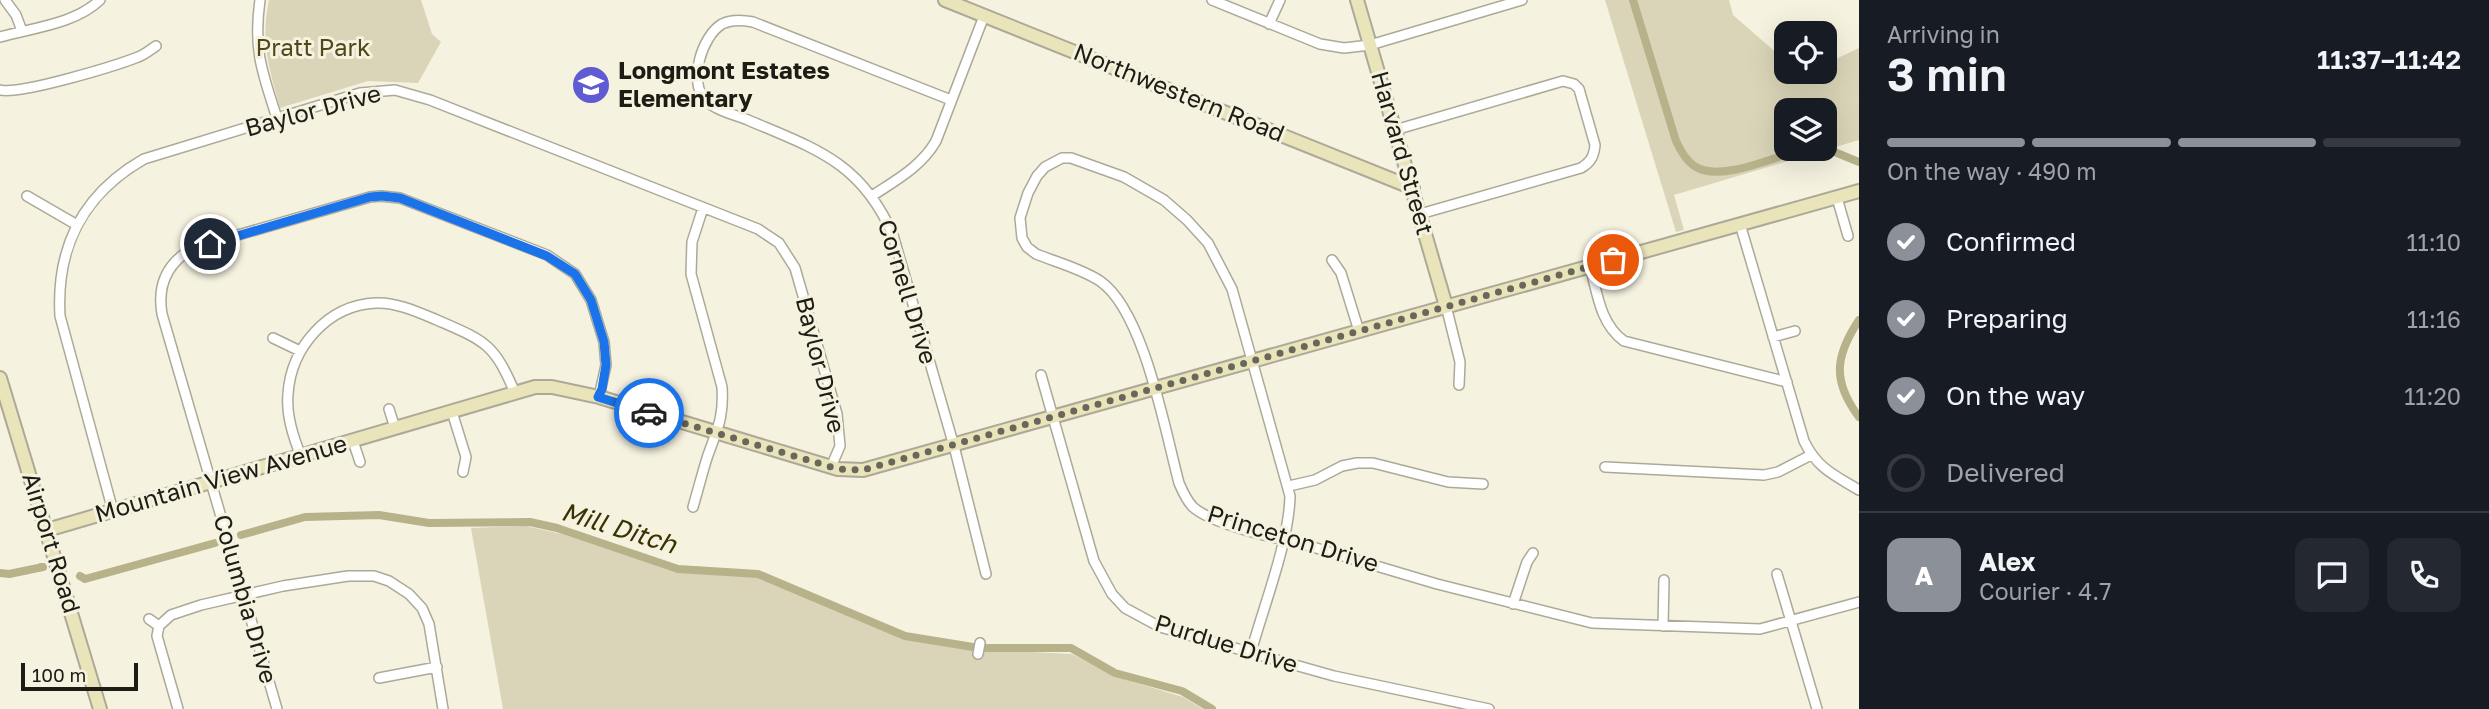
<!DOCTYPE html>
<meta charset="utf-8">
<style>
body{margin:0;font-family:"Golos Text",sans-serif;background:#242831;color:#f1f3f6;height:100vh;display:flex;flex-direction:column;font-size:26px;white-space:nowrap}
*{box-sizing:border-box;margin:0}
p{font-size:23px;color:#9ea1a6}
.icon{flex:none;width:38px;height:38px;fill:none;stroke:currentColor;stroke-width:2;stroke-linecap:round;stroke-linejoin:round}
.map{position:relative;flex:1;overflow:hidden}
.sheet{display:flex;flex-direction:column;background:#171b24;width:630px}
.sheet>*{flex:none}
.buttons{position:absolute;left:1774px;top:21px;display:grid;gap:14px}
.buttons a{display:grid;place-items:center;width:63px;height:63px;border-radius:14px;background:#171b24;box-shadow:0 7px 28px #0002;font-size:35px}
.scale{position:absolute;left:21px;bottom:18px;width:117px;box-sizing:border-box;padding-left:7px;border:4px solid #1d1c15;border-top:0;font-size:19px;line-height:24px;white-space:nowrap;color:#1d1c15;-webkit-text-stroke:5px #f5f2e0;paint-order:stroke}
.pin{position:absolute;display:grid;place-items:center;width:60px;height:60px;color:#fff;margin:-30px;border:4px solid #fff;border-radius:50%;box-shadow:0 2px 7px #0007}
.courier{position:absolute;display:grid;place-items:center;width:70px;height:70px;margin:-35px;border:5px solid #1a73e8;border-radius:50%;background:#fff;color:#222;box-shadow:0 2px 9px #0007}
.overview em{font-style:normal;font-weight:600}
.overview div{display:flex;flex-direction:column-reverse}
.overview{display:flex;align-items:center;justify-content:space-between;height:119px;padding:0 28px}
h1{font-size:46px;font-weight:600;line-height:52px}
.bar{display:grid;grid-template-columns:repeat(4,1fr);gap:10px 7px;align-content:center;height:84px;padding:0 28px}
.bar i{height:9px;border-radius:5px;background:#363941}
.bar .active{background:#8c9099}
.bar p{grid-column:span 4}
.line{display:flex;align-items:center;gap:18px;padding:0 28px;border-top:2px solid #363941}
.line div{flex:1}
.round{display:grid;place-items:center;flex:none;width:74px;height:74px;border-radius:14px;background:#242831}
ol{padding:0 28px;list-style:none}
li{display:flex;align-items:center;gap:21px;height:77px}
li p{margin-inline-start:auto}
li .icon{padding:7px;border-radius:50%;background:#8c9099;color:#fff;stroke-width:4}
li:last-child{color:#9ea1a6}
li i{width:38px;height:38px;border:4px solid #363941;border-radius:50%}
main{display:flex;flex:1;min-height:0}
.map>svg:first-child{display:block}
.green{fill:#dad5b8;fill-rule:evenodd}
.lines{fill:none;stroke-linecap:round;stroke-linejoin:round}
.canal{stroke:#b8b28a;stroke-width:8}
.street-casing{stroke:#aca998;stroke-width:12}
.secondary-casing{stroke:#aca998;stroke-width:16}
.street{stroke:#fff;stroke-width:9}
.secondary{stroke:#eae4ba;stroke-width:12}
.done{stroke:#69675c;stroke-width:7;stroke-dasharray:0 12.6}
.route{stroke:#1a73e8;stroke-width:9}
.labels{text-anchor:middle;stroke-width:6;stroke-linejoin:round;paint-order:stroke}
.park-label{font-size:24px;fill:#514818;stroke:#f5f2e0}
.poi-label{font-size:24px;font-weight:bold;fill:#1d1c15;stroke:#f5f2e0;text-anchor:start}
.street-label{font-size:24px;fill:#1d1c15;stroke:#f5f2e0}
.water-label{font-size:26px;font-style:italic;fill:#3a3200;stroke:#f5f2e0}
</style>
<main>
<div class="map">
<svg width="1859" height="709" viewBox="0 0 1859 709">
<rect width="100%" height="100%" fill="#f5f2e0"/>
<path class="green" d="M 269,0 L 421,0 L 432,34 L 441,42 L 418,83 L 368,81 L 280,108 C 269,67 260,43 269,0 Z
M 1605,0 L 1729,0 L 1733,15 L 1780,56 L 1787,58 L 1787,72 L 1825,72 L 1825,64 L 1859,48 L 1859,140 L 1674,195 L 1684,230 L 1676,232 ZM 1787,110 L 1825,110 L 1825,149 L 1787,149 Z
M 526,526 L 562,534 L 676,572 L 758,577 L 902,638 L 967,649 L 1072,654 L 1117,677 L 1183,697 L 1203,709 L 503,709 L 471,528 Z"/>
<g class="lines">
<path class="canal" d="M 1633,0 L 1676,141 C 1681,151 1686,161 1696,167 C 1721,182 1775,157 1802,149
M 1825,148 L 1859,162
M 1859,320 C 1835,356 1832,381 1859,417
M 241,535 L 305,517 L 379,515 L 429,523 L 530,522 L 557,528 L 678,569 L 758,574 L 905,636 L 973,647
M 0,573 L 9,574 L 43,567 L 41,567
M 80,576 L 85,579 L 215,543
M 985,648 L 1071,648 L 1115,673 L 1182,691 L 1212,709"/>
<defs>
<path id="street" d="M 5,0 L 16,15 L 22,31
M 260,0 C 253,49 262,72 277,118
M 1212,0 L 1320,44 L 1344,48 L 1370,45 L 1522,0
M 1269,24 L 1280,0
M 0,37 C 32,28 75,24 100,0
M 0,90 C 20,95 115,66 138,57 C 144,55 150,50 156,46
M 951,100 L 753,22 C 743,20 732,19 722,24 C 702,36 688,81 705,100 C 715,110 735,115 748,120 C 816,149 861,162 893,235 L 954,446 L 986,574
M 1395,130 L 1563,81 L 1574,84 L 1579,89 L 1595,145 C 1594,156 1591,162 1581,168 L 1420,214
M 27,196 L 77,225
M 872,196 C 896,180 921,167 936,141 L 984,16
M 1837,198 L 1848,236
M 1740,224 L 1804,441 C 1817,468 1834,475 1859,490
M 1332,260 L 1341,273 L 1359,331
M 1590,266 C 1597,292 1600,324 1624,341 L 1787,382
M 1446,306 L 1460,362 L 1459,385
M 1773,337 L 1795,331
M 273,338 L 300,351
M 1041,375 L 1094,561 L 1112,594 L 1125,608 L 1160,627 L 1334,676 L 1489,709
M 389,409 L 395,428
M 452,412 L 466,457 L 463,472
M 353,441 L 360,462
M 301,456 C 293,437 286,415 288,394 C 291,348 327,305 376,303 C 396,302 418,312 437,320 C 485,341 494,343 515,393
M 1605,467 L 1764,475 L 1778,472 L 1811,455
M 1289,486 L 1315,480 L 1342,466 L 1357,463 L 1373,463 L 1448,482 L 1483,484
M 693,507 C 698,490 702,474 707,458 C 717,429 724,419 722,387 L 691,274 L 692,242 L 703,208
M 113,511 L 60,316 C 56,246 83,194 144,159 L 360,93 L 395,90 L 430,100 L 758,229 L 779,243 L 795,268 L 837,414 L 840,446 L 831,467
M 1777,574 L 1817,709
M 1513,604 L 1527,562 L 1533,553
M 149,619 L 159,626
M 1663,626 L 1664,580
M 1251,652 C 1264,605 1289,542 1290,496 L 1232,289 L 1208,243 L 1187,220 L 1164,200 L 1124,177 L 1071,158 L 1062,158 L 1045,167 L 1037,176 L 1028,193 L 1020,218 L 1022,238 L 1027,247 L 1036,254 C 1056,262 1082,269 1100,281 C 1144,311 1165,431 1179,483 C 1183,492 1186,500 1193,507 C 1210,523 1272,538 1296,542 L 1437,584 L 1592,623 L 1760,629 L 1859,602
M 978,654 L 980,643
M 379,678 L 437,667
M 178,709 L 157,636 L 159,626 L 171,615 L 201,605 L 283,586 L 348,576 L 374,576 L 389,581 L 409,594 L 422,608 L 429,624 L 443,709
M 277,709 L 162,314 C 157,285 167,263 193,248 L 370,197 L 381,196 L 400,198 L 547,255 L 575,274 L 591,300 L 604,342 L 606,365 L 599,397"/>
<path id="secondary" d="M 945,0 L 1413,188
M 1357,0 L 1446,306
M 0,378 L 100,709
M 47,530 L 535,387 L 552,387 L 599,397 L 838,469 L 863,470 L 1859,191"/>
</defs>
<use href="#street" class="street-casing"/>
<use href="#secondary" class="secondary-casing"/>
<use href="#street" class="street"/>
<use href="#secondary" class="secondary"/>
</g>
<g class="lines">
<path class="done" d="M 649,413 L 838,469 L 863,470 L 1613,260"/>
<path class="route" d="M 210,244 L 370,197 L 382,196 L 400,198 L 547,256 L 575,274 L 591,300 L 604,342 L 606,365 L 602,389 L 598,397 L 649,413"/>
</g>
<defs>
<symbol id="school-disc" viewBox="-11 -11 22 22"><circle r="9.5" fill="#5e5bd3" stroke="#f5f2e0"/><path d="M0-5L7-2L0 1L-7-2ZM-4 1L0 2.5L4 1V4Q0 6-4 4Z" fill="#fff"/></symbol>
</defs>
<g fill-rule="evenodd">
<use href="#school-disc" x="569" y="63" width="44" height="44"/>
</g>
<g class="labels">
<g class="park-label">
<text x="313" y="56">Pratt Park</text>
</g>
<g class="poi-label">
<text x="618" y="79">Longmont Estates<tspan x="618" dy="28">Elementary</tspan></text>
</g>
<g class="street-label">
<text transform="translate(1179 93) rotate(22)" y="8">Northwestern Road</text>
<text transform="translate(313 111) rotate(-15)" y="8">Baylor Drive</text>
<text transform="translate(1402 153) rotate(74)" y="8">Harvard Street</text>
<text transform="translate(907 292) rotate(73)" y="8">Cornell Drive</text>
<text transform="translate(820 365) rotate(76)" y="8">Baylor Drive</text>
<text transform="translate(221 479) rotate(-16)" y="8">Mountain View Avenue</text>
<text transform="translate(1293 539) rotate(17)" y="8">Princeton Drive</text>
<text transform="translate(51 543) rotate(73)" y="8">Airport Road</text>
<text transform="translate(245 599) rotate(74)" y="8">Columbia Drive</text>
<text transform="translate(1226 644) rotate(17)" y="8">Purdue Drive</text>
</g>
<g class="water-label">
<text transform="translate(619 528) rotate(17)" y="9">Mill Ditch</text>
</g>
</g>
</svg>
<div class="buttons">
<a><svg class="icon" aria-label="locate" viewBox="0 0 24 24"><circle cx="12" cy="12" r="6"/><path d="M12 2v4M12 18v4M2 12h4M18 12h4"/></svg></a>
<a><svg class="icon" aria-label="layers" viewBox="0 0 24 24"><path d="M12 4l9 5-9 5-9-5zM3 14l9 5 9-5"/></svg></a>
</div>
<div class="scale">100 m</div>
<div class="pin" style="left:1613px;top:260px;background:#ea580c"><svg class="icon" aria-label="bag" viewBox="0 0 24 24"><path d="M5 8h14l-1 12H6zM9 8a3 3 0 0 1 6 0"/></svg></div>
<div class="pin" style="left:210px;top:244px;background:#1f2937"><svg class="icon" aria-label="home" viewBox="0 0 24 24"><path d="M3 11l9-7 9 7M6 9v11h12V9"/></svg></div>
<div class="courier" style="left:649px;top:413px"><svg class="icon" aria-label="car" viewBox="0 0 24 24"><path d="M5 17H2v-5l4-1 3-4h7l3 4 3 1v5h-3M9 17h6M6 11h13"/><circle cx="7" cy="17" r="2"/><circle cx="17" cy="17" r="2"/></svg></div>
</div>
<section class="sheet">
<div class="overview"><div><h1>3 min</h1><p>Arriving in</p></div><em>11:37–11:42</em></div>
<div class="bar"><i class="active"></i><i class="active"></i><i class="active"></i><i></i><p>On the way · 490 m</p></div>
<ol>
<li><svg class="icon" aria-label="check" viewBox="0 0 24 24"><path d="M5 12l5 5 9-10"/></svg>Confirmed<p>11:10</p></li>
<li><svg class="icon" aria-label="check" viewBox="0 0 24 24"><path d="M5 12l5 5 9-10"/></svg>Preparing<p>11:16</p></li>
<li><svg class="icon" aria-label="check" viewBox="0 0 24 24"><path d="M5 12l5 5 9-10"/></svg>On the way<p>11:20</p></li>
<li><i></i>Delivered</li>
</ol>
<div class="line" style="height:126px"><b class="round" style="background:#8c9099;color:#fff">A</b><div><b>Alex</b><p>Courier · 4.7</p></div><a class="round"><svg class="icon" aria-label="chat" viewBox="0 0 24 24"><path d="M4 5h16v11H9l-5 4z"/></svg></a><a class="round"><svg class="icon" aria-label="phone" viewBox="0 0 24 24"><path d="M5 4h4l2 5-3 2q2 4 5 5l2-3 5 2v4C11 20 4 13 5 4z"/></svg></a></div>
</section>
</main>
